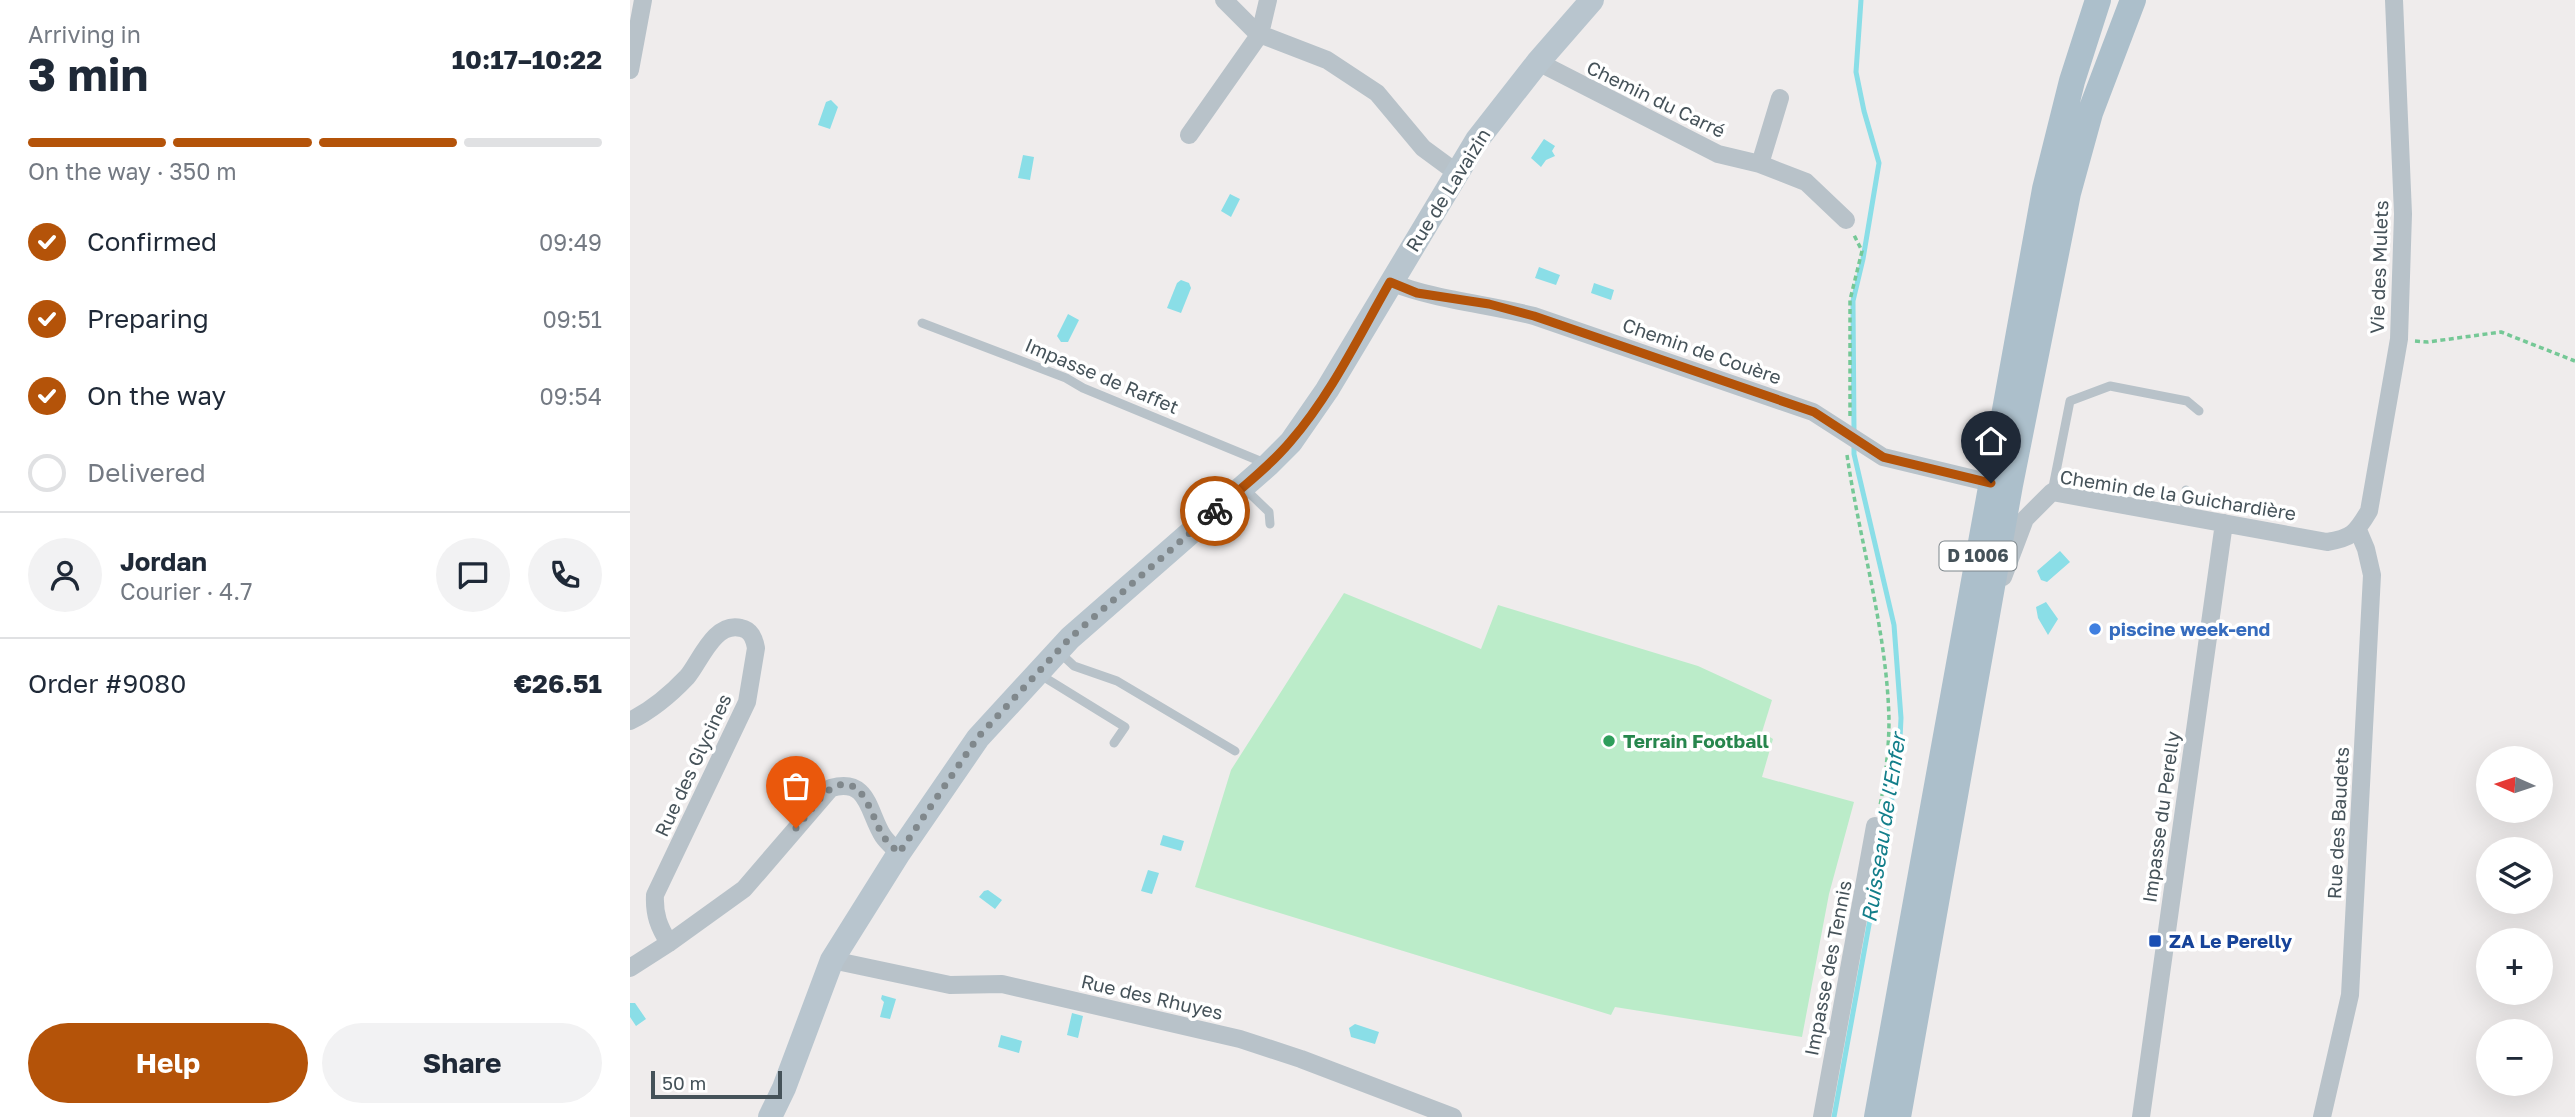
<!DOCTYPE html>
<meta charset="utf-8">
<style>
body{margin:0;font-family:"Golos Text",sans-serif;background:#f2f2f3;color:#1f2937;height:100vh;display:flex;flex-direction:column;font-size:26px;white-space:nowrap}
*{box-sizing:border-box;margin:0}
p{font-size:23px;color:#747a83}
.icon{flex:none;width:38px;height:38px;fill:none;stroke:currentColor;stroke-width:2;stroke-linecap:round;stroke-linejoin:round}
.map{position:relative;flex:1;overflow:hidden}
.drawer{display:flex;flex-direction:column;background:#fff;width:630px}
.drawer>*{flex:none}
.needle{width:46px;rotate:273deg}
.fabs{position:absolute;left:1846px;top:746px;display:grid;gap:14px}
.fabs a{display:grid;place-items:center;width:77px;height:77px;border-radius:50%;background:#fff;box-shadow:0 7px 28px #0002;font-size:35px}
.scale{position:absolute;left:21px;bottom:18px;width:131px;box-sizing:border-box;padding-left:7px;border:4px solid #455259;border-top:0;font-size:19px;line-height:24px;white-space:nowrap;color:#455259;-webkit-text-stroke:5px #fff;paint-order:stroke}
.pin{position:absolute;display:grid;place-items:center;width:60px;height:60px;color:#fff;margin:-72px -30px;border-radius:50% 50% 50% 0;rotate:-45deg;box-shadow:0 0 7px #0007}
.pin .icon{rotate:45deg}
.courier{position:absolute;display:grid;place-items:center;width:70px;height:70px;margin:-35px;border:5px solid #b45309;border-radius:50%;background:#fff;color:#222;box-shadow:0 2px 9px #0007}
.head em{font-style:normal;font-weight:700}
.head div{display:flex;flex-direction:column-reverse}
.head{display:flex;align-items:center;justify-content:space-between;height:119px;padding:0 28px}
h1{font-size:46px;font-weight:700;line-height:52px}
.bar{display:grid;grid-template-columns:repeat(4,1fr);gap:10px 7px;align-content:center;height:84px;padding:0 28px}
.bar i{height:9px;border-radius:5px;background:#e0e1e3}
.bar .on{background:#b45309}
.bar p{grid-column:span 4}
.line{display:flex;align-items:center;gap:18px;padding:0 28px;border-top:2px solid #e0e1e3}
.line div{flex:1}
.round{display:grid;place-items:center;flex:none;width:74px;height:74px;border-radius:37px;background:#f2f2f3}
ol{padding:0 28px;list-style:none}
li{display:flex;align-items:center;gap:21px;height:77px}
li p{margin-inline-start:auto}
li .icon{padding:7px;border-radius:50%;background:#b45309;color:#fff;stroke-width:4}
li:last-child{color:#747a83}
li i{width:38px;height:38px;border:4px solid #e0e1e3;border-radius:50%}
.action{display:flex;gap:14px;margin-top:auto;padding:14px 28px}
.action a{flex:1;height:80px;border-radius:42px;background:#b45309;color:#fff;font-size:28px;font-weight:700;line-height:80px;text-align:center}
.action a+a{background:#f2f2f3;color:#1f2937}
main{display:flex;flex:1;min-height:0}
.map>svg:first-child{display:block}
.green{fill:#bbecc9}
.water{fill:#8adee7}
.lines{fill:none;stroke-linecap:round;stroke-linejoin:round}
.stream{stroke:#8adee7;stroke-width:5}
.path{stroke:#75c896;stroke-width:3.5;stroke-dasharray:5 3.5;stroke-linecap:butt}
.service{stroke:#b8c2c9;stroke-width:9}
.minor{stroke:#b8c2c9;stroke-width:18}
.secondary{stroke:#b8c5ce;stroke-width:24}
.primary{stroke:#acbfcb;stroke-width:26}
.done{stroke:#80888c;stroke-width:7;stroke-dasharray:0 12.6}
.route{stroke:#b45309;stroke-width:9}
.shop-dot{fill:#3f7fe0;stroke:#fff;stroke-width:2.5}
.leisure-dot{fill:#2e9e5b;stroke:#fff;stroke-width:2.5}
.transit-dot{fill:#1a4fb4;stroke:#fff;stroke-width:2.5}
.labels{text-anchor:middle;stroke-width:7;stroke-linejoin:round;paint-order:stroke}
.shield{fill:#fff;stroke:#7d868b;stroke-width:2}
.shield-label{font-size:18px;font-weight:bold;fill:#455259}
.street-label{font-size:19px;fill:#455259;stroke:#fff}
.shop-label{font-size:19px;font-weight:bold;fill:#366cbe;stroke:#fff;text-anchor:start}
.leisure-label{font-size:19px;font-weight:bold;fill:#27864d;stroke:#fff;text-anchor:start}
.transit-label{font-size:19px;font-weight:bold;fill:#164399;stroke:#fff;text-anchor:start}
.water-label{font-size:21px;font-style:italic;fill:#127e8a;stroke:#fff}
</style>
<main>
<section class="drawer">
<div class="head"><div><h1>3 min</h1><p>Arriving in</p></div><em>10:17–10:22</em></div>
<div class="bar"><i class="on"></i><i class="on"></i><i class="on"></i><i></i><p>On the way · 350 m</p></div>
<ol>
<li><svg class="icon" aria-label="check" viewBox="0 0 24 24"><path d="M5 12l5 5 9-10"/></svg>Confirmed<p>09:49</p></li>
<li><svg class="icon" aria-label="check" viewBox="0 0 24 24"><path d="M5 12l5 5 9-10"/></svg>Preparing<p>09:51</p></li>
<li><svg class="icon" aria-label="check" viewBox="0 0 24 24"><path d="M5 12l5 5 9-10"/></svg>On the way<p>09:54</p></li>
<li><i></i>Delivered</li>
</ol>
<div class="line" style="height:126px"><a class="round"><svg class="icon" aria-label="person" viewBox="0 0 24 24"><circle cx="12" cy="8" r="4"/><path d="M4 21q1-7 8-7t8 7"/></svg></a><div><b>Jordan</b><p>Courier · 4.7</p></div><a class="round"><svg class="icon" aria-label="chat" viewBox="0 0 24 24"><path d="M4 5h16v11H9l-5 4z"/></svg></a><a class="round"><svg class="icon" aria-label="phone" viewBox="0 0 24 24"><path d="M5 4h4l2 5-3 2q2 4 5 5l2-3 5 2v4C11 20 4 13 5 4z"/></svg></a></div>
<div class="line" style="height:91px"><div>Order #9080</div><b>€26.51</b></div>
<div class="action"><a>Help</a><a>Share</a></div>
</section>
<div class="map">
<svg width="1945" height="1117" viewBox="0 0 1945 1117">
<rect width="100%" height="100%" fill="#efecec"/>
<path class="green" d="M 714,593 L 851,649 L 868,605 L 1068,666 L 1142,700 L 1132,732 L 1143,739 L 1132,777 L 1224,802 L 1199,894 L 1172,1037 L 985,1007 L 981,1015 L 565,887 L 601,770 Z"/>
<path class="water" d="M 201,100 L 208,107 L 200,129 L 188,125 L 196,102 Z
M 914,139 L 925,146 L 922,151 L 925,156 L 916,160 L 911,167 L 901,158 Z
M 393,155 L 404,157 L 400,180 L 388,178 Z
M 600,194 L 610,199 L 601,217 L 591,211 Z
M 909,267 L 930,275 L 926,285 L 905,278 Z
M 551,280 L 559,283 L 561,288 L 551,313 L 537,308 L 547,283 Z
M 964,283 L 984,290 L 981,300 L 961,293 Z
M 438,314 L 449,320 L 438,342 L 431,342 L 427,336 Z
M 1430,551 L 1440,562 L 1417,582 L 1411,580 L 1407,571 Z
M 1416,602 L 1428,619 L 1418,635 L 1408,618 L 1406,607 Z
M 533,835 L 554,841 L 551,851 L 530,845 Z
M 518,870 L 529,873 L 522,894 L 511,891 Z
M 358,890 L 372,900 L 365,909 L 349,897 L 354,891 Z
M 252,995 L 266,999 L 260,1019 L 250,1017 L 254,1002 L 251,999 Z
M 0,1003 L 5,1003 L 16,1019 L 6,1026 L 0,1017 Z
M 442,1013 L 453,1016 L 448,1038 L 437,1035 Z
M 725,1024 L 749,1032 L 745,1044 L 721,1037 L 719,1028 Z
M 371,1035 L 392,1041 L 389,1053 L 368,1047 Z"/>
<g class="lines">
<path class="stream" d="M 1224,432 L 1223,301 L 1233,259 L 1249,163 L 1234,111 L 1226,72 L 1231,0
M 1204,1117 L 1269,760 L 1271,718 L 1264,625 L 1224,454 L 1224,442"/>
<path class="path" d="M 1785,341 L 1798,342 L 1871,332 L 1945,361
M 1220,416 L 1220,300 L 1232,251 L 1224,235
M 1217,455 C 1230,543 1257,631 1259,720 C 1259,750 1255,781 1249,811"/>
<path class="service" d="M 292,323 L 436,378 L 453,388 L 637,464
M 614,488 L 639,512 L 640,524
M 1422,492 L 1440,401 L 1480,386 L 1557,401 L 1569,411
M 1554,516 L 1556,490
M 428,651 L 444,666 L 487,681 L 605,751
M 409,674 L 495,727 L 484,743"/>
<path class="minor" d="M 594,0 L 627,33 L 697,60 L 747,93 L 793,148 L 827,173
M 908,62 L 1088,154 L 1130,164 L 1176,182 L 1216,220
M 0,70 L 13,0
M 559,135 L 630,34 L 638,0
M 1130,164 L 1150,98
M 760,282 C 805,300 857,304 904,316 L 1183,412 L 1253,457 L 1361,483
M 1373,577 L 1395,519 L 1422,492 L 1697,542 C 1722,538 1726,533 1739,511 L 1769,339 L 1773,214 L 1764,0
M 0,721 C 22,710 40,695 57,677 C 70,662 84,621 111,628 C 121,630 124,638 126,648 L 117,702 L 25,895 C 24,915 29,927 39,943
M 202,960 L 320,985 L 372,984 L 610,1039 L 671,1059 L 823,1117
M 0,968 L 39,943 L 114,889 L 201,788 C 239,777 238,813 253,836 C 257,842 264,848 269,853
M 1192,1117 L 1245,826
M 1511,1117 L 1594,523
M 1692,1117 L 1720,995 L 1742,575 L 1736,549 L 1728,530"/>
<path class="secondary" d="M 140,1117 L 154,1088 L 202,960 L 269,853 L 348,738 L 440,638 L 638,465 L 661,442 L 697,390 L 847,140 L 908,62 L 962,0"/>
<path class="primary" d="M 1247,1117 L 1415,189 L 1442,81 L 1468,0
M 1268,1117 L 1380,485 L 1438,193 L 1460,113 L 1503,0"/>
</g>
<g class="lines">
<path class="done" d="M 166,828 C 175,818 191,794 202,788 C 234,770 242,821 254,837 C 258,843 264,848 269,853 L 348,737 L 440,638 L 585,511"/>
<path class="route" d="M 585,511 C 610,489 638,468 660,442 C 701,395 729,336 760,282 L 787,293 L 859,304 L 904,316 L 1184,412 L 1253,457 L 1361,483"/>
</g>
<circle class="shop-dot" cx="1465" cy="629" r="7"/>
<circle class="leisure-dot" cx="979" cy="741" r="7"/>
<rect class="transit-dot" x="1518" y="934" width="14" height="14" rx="3.5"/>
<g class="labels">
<rect class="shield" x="1309.5" y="541.5" width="77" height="29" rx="5"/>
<g class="shield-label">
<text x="1348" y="562">D 1006</text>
</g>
<g class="street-label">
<text transform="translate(1026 99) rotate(26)" y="7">Chemin du Carré</text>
<text transform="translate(818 190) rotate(-58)" y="7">Rue de Lavaizin</text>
<text transform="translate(1749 267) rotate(-88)" y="7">Vie des Mulets</text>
<text transform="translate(1072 351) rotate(19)" y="7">Chemin de Couère</text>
<text transform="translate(472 376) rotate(23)" y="7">Impasse de Raffet</text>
<text transform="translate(1548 495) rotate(9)" y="7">Chemin de la Guichardière</text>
<text transform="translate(63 765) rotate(-65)" y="7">Rue des Glycines</text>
<text transform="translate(1531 817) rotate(-82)" y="7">Impasse du Perelly</text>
<text transform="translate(1708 823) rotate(-87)" y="7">Rue des Baudets</text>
<text transform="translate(1198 968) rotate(-79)" y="7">Impasse des Tennis</text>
<text transform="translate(522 997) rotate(13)" y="7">Rue des Rhuyes</text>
</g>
<g class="shop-label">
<text x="1479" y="636">piscine week-end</text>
</g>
<g class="leisure-label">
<text x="993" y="748">Terrain Football</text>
</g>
<g class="transit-label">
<text x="1539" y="948">ZA Le Perelly</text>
</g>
<g class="water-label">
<text transform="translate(1254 828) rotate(-81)" y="7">Ruisseau de l'Enfer</text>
</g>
</g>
</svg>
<div class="fabs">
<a><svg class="needle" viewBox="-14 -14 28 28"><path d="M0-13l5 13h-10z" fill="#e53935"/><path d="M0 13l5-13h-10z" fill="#747a83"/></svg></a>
<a><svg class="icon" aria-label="layers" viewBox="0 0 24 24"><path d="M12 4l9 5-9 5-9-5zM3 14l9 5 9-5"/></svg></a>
<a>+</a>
<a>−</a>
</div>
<div class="scale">50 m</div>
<div class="pin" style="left:166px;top:828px;background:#ea580c"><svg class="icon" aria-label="bag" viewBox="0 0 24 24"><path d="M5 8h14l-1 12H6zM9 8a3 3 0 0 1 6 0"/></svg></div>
<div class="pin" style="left:1361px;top:483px;background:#1f2937"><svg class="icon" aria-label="home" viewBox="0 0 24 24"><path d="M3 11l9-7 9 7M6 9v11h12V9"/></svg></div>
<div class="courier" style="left:585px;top:511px"><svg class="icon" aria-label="bike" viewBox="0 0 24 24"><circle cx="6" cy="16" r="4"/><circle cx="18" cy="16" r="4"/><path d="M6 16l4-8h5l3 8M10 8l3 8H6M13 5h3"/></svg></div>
</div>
</main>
